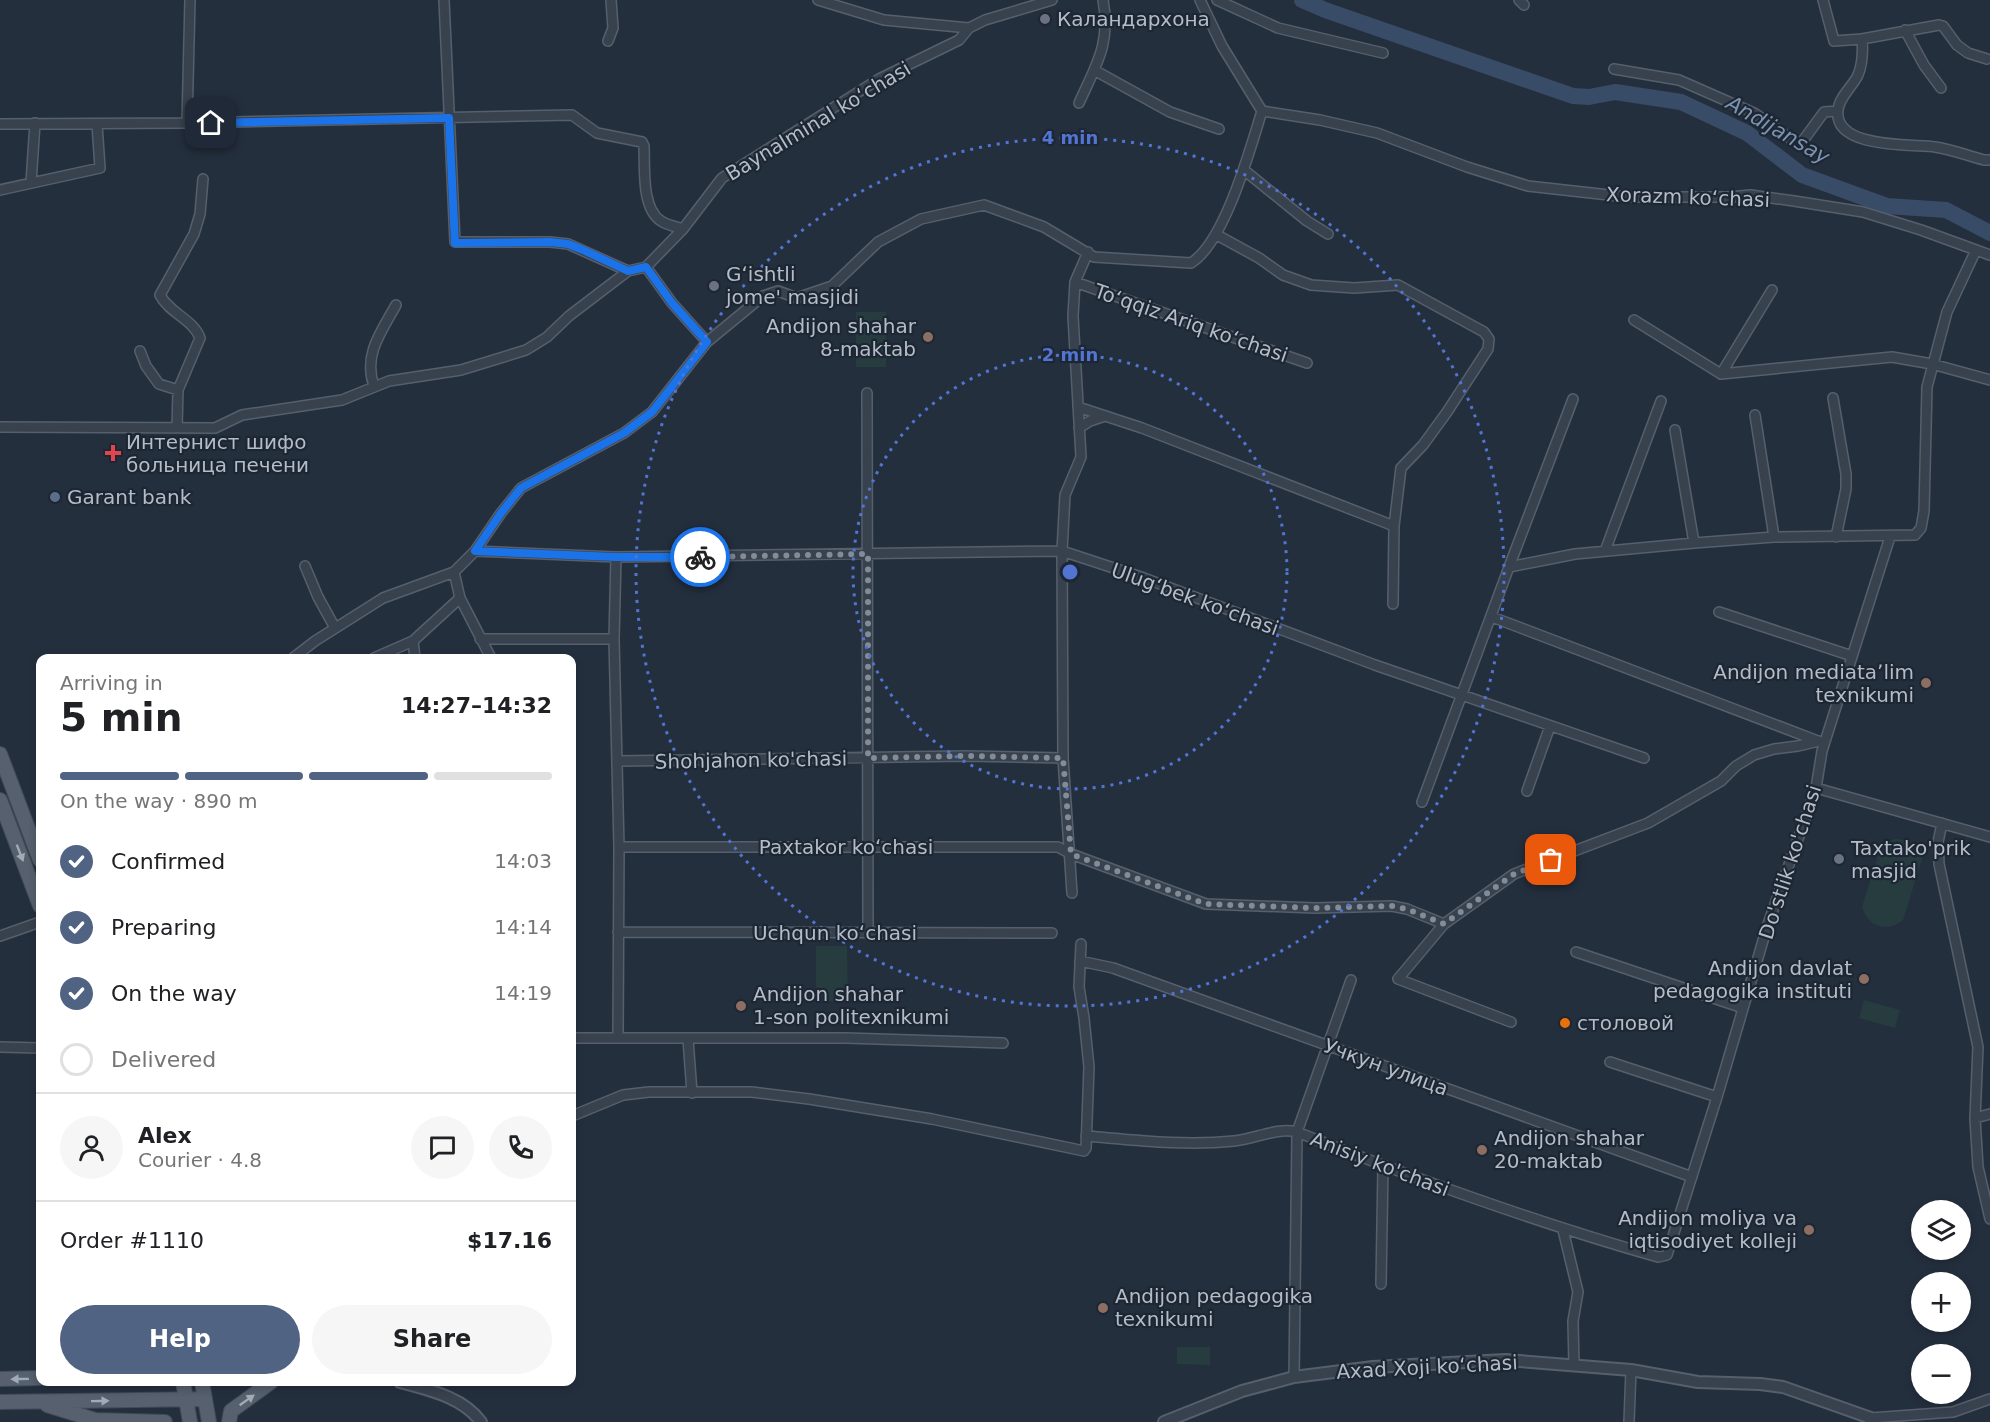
<!DOCTYPE html>
<meta charset="utf-8">
<style>
body{margin:0;font-family:"DejaVu Sans",sans-serif;background:#f6f6f6;color:#202124;height:100vh;display:flex;flex-direction:column;font-size:22px;white-space:nowrap}
*{box-sizing:border-box;margin:0}
p{font-size:20px;color:#757577}
.icon{flex:none;width:33px;height:33px;fill:none;stroke:currentColor;stroke-width:2;stroke-linecap:round;stroke-linejoin:round}
.map{position:relative;flex:1;overflow:hidden}
.sheet{position:absolute;left:36px;top:654px;width:540px;height:732px;display:flex;flex-direction:column;background:#fff;border-radius:12px;box-shadow:0 3px 9px #0003}
.sheet>*{flex:none}
.fabs{position:absolute;left:1911px;top:1200px;display:grid;gap:12px}
.fabs a{display:grid;place-items:center;width:60px;height:60px;border-radius:50%;background:#fff;box-shadow:0 3px 9px #0003;font-size:30px}
.pin{position:absolute;display:grid;place-items:center;width:51px;height:51px;color:#fff;margin:-26px;border-radius:12px;box-shadow:0 3px 9px #0006}
.courier{position:absolute;display:grid;place-items:center;width:60px;height:60px;margin:-30px;border:4px solid #1a73e8;border-radius:50%;background:#fff;color:#222;box-shadow:0 2px 8px #0007}
.summary em{font-style:normal;font-weight:700}
.summary div{display:flex;flex-direction:column-reverse}
.summary{display:flex;align-items:center;justify-content:space-between;height:102px;padding:0 24px}
h1{font-size:39px;font-weight:700;line-height:45px}
.bar{display:grid;grid-template-columns:repeat(4,1fr);gap:9px 6px;align-content:center;height:72px;padding:0 24px}
.bar i{height:8px;border-radius:4px;background:#e0e0e0}
.bar .on{background:#506383}
.bar p{grid-column:span 4}
.line{display:flex;align-items:center;gap:15px;padding:0 24px;border-top:2px solid #e0e0e0}
.line div{flex:1}
.round{display:grid;place-items:center;flex:none;width:63px;height:63px;border-radius:32px;background:#f6f6f6}
ol{padding:0 24px;list-style:none}
li{display:flex;align-items:center;gap:18px;height:66px}
li p{margin-inline-start:auto}
li .icon{padding:6px;border-radius:50%;background:#506383;color:#fff;stroke-width:4}
li:last-child{color:#757577}
li i{width:33px;height:33px;border:3px solid #e0e0e0;border-radius:50%}
.button{display:flex;gap:12px;margin-top:auto;padding:12px 24px}
.button a{flex:1;height:69px;border-radius:36px;background:#506383;color:#fff;font-size:24px;font-weight:700;line-height:69px;text-align:center}
.button a+a{background:#f6f6f6;color:#202124}
.map>svg:first-child{display:block}
.green{fill:#263c3f}
.lines{fill:none;stroke-linecap:round;stroke-linejoin:round}
.river{stroke:#394c67;stroke-width:16}
.minor-casing{stroke:#565f6c;stroke-width:12}
.tertiary-casing{stroke:#565f6c;stroke-width:14}
.primary-casing{stroke:#414a57;stroke-width:16}
.minor{stroke:#38414e;stroke-width:9}
.tertiary{stroke:#38414e;stroke-width:10}
.primary{stroke:#56606e;stroke-width:14}
.oneway{fill:#a1aab7}
.done{stroke:#828b98;stroke-width:6;stroke-dasharray:0 10.8}
.route{stroke:#1a73e8;stroke-width:8}
.ring{fill:none;stroke:#5274d3;stroke-width:3;stroke-dasharray:3 6}
.worship-dot{fill:#6b7280;stroke:#1d2633;stroke-width:2}
.education-dot{fill:#8d6e63;stroke:#1d2633;stroke-width:2}
.health-dot{fill:#e0444e;stroke:#1d2633;stroke-width:2}
.service-dot{fill:#5c6f8a;stroke:#1d2633;stroke-width:2}
.food-dot{fill:#e8710a;stroke:#1d2633;stroke-width:2}
.labels{text-anchor:middle;stroke-width:4.5;stroke-linejoin:round;paint-order:stroke}
.poi-label{font-size:20px;fill:#b4bcc9;stroke:#1d2633;text-anchor:start}
.street-label{font-size:20px;fill:#b4bcc9;stroke:#1d2633}
.water-label{font-size:21px;font-style:italic;fill:#7c92b1;stroke:#1d2633}
.centre{fill:#5274d3;stroke:#1d2633;stroke-width:3}
.ring-label{font-size:18px;text-anchor:middle;font-weight:bold;fill:#5274d3;stroke:#1d2633;stroke-width:4.5;stroke-linejoin:round;paint-order:stroke}
</style>
<div class="map">
<svg width="1990" height="1422" viewBox="0 0 1990 1422">
<rect width="100%" height="100%" fill="#242f3e"/>
<path class="green" d="M 856,312 L 886,312 L 886,367 L 856,367 Z
M 1894,839 C 1909,839 1918,845 1922,859 L 1903,920 C 1887,933 1868,927 1862,907 L 1881,846 Z
M 816,946 L 847,946 L 848,1001 L 816,1001 Z
M 1864,1000 L 1900,1010 L 1895,1028 L 1859,1018 Z
M 1177,1347 L 1210,1347 L 1210,1365 L 1177,1364 Z"/>
<g class="lines">
<path class="river" d="M 1302,0 L 1325,10 L 1573,96 L 1589,97 L 1615,92 L 1681,102 L 1747,133 L 1802,175 L 1887,206 L 1946,210 L 1990,233"/>
<defs>
<path id="minor" d="M 444,0 L 455,242 L 550,242 L 568,244 L 628,271
M 818,0 L 884,20 L 969,28
M 1200,0 L 1222,46 L 1262,111
M 1217,0 L 1278,28 L 1383,53
M 1519,0 L 1524,5
M 1823,0 L 1834,41 L 1862,39 C 1863,51 1863,63 1858,75 C 1853,86 1839,97 1838,110 C 1833,149 1912,144 1935,147 C 1951,149 1968,156 1984,160 L 1990,160
M 1905,30 L 1924,65 L 1941,88
M 1862,39 L 1939,25 L 1943,26 L 1957,45 L 1968,53 L 1987,59
M 608,41 L 613,28 L 611,0
M 1614,69 L 1679,80 L 1754,113 L 1798,144 L 1802,142 L 1824,112 L 1838,111
M 1094,70 L 1170,112 L 1219,129
M 1079,103 C 1096,65 1111,44 1103,0
M 1262,111 L 1320,120 L 1377,133 L 1467,167 L 1528,186 L 1627,197 L 1731,197 L 1750,195 L 1794,201 L 1863,212 L 1921,230 L 1976,250 L 1947,312 L 1927,387 L 1924,511 L 1921,528 L 1915,535 L 1774,537 L 1694,543 L 1575,554 L 1509,567 L 1422,802
M 187,123 L 190,0
M 0,124 L 187,123 L 572,115 L 597,133 L 642,142 L 644,146 C 645,167 641,208 661,221 C 667,225 677,227 683,229
M 1244,170 L 1307,221 L 1328,234
M 31,183 L 35,123
M 0,190 L 100,168 L 97,124
M 1217,235 L 1259,258 L 1283,275 L 1311,285 L 1354,288 L 1398,285 L 1484,332 L 1489,339 L 1488,349 L 1447,412 L 1423,445 L 1401,468 L 1394,526 L 1393,604
M 1976,250 L 1990,255
M 646,267 L 672,303 L 707,342
M 1075,282 L 1307,363
M 1634,320 L 1721,374 L 1892,357 L 1932,364 L 1990,380
M 140,351 L 146,366 L 159,384 L 178,390
M 1721,374 L 1772,290
M 374,386 C 363,355 381,332 396,305
M 867,393 L 868,934
M 1833,398 L 1846,474 L 1846,489 L 1836,537
M 1078,407 L 1142,428 L 1394,526
M 1755,415 L 1774,537
M 0,427 L 215,428 L 242,415 L 342,400 L 389,381 L 461,370 L 526,350 L 547,337 L 569,316 L 628,271 L 646,267 L 683,229 L 722,178 L 879,79 L 959,40 L 969,28 L 985,20 L 1052,0
M 177,428 L 178,390 L 200,338 C 193,319 169,313 160,295 L 194,234 L 200,214 L 203,179
M 1079,428 L 1090,421 L 1105,416
M 1675,430 L 1694,543
M 475,551 L 616,557 L 1062,551 L 1144,578 L 1375,665 L 1644,758
M 1605,551 L 1661,401
M 616,557 L 614,639 L 619,847 L 618,1038
M 305,566 L 318,597 L 335,628
M 1509,567 L 1573,399
M 460,598 L 491,658
M 1719,612 L 1852,656
M 1492,617 L 1818,741
M 480,639 L 614,639
M 413,641 L 415,658
M 293,658 L 315,641 L 383,598 L 454,572
M 374,658 L 413,641 L 460,598 L 454,572 L 475,551 L 501,513 L 521,488 L 624,433 L 652,412 L 707,342 L 763,296 L 778,291 L 797,298 L 832,286 L 878,242 L 921,219 L 984,205 L 1044,227 L 1094,257 L 1191,263 C 1225,242 1250,149 1262,111
M 618,761 L 966,756 L 1063,758
M 1816,788 L 1990,837
M 1527,791 L 1550,726
M 1942,823 L 1938,842 L 1939,864 L 1978,1047 L 1975,1118 L 1978,1167 L 1990,1219
M 619,847 L 1058,847 L 1071,854 L 1206,904 L 1315,908 L 1392,906 L 1407,909 L 1444,924
M 1072,893 L 1063,758 L 1062,551 L 1065,495 L 1081,457 L 1073,316 L 1075,282 L 1088,252
M 618,932 L 1052,933
M 0,936 L 40,922
M 1576,952 L 1743,1008
M 1080,961 L 1113,968 L 1692,1177
M 1511,1022 L 1398,979 L 1444,924 L 1514,874 L 1648,823 L 1721,781 L 1736,766 L 1754,755 L 1774,749 L 1798,746 L 1819,741
M 572,1038 L 846,1038 L 1003,1043
M 688,1039 L 692,1093
M 0,1047 L 40,1048
M 1610,1062 L 1717,1097
M 572,1116 L 623,1095 L 649,1092 L 752,1092 L 809,1099 L 932,1119 L 1084,1151 L 1086,1148 L 1089,1067 L 1084,1018 L 1079,987 L 1081,944
M 1975,1118 L 1990,1114
M 1086,1136 C 1135,1140 1184,1146 1234,1141 C 1255,1139 1277,1127 1297,1132 C 1416,1179 1535,1222 1658,1257 L 1667,1255 L 1717,1097 L 1767,927 L 1816,788 L 1822,751 L 1890,537
M 1563,1230 L 1578,1292 L 1573,1321 L 1574,1365
M 1381,1284 L 1383,1167
M 1294,1377 L 1297,1132 L 1351,980
M 1629,1422 L 1631,1370
M 1870,1422 L 1871,1418 L 1953,1412 L 1990,1399"/>
<path id="tertiary" d="M 400,1382 C 429,1390 463,1397 481,1422
M 1164,1422 L 1242,1391 L 1294,1377 L 1373,1367 L 1506,1360 L 1631,1370 L 1698,1382 L 1760,1384 L 1783,1387 L 1871,1418 L 1873,1422"/>
<path id="primary" d="M 0,754 L 40,860
M 0,800 L 40,906
M 0,1379 L 40,1378
M 183,1382 L 190,1422
M 202,1382 L 209,1422
M 0,1402 L 205,1399
M 47,1405 L 95,1420 L 165,1422
M 229,1422 L 231,1411 L 271,1382"/>
</defs>
<use href="#minor" class="minor-casing"/>
<use href="#tertiary" class="tertiary-casing"/>
<use href="#primary" class="primary-casing"/>
<use href="#minor" class="minor"/>
<use href="#tertiary" class="tertiary"/>
<use href="#primary" class="primary"/>
</g>
<defs><path id="oneway-solid" d="M-6-.8H1V-3.2L6.5 0L1 3.2V.8H-6Z" transform="scale(1.5)"/></defs>
<g class="oneway">
<use href="#oneway-solid" transform="translate(20 853) rotate(69)"/>
<use href="#oneway-solid" transform="translate(20 1379) rotate(179)"/>
<use href="#oneway-solid" transform="translate(247 1400) rotate(-35)"/>
<use href="#oneway-solid" transform="translate(100 1401) rotate(-1)"/>
</g>
<g class="lines">
<path class="done" d="M 700,557 L 868,554 L 868,758 L 966,756 L 1063,758 L 1071,854 L 1206,904 L 1315,908 L 1392,906 L 1407,909 L 1444,924 L 1514,874 L 1551,860"/>
<path class="route" d="M 211,123 L 449,118 L 455,243 L 550,242 L 568,244 L 583,250 L 628,271 L 646,267 L 672,303 L 707,342 L 652,412 L 624,433 L 521,488 L 501,513 L 475,551 L 616,557 L 700,557"/>
</g>
<g class="ring">
<circle cx="1070" cy="572" r="217"/>
<circle cx="1070" cy="572" r="434"/>
</g>
<g class="worship-dot">
<circle cx="1045" cy="19" r="6"/>
<circle cx="714" cy="286" r="6"/>
<circle cx="1839" cy="859" r="6"/>
</g>
<g class="education-dot">
<circle cx="928" cy="337" r="6"/>
<circle cx="1926" cy="683" r="6"/>
<circle cx="1864" cy="979" r="6"/>
<circle cx="741" cy="1006" r="6"/>
<circle cx="1482" cy="1150" r="6"/>
<circle cx="1809" cy="1230" r="6"/>
<circle cx="1103" cy="1308" r="6"/>
</g>
<path class="health-dot" d="M110 444h6v6h6v6h-6v6h-6v-6h-6v-6h6z"/>
<circle class="service-dot" cx="55" cy="497" r="6"/>
<circle class="food-dot" cx="1565" cy="1023" r="6"/>
<g class="labels">
<g class="poi-label">
<text x="1057" y="26">Каландархона</text>
<text x="726" y="281">Gʻishtli<tspan x="726" dy="23">jome' masjidi</tspan></text>
<text x="916" y="333" text-anchor="end">Andijon shahar<tspan x="916" dy="23">8-maktab</tspan></text>
<text x="126" y="449">Интернист шифо<tspan x="126" dy="23">больница печени</tspan></text>
<text x="67" y="504">Garant bank</text>
<text x="1914" y="679" text-anchor="end">Andijon mediataʼlim<tspan x="1914" dy="23">texnikumi</tspan></text>
<text x="1851" y="855">Taxtako'prik<tspan x="1851" dy="23">masjid</tspan></text>
<text x="1852" y="975" text-anchor="end">Andijon davlat<tspan x="1852" dy="23">pedagogika instituti</tspan></text>
<text x="753" y="1001">Andijon shahar<tspan x="753" dy="23">1-son politexnikumi</tspan></text>
<text x="1577" y="1030">столовой</text>
<text x="1494" y="1145">Andijon shahar<tspan x="1494" dy="23">20-maktab</tspan></text>
<text x="1797" y="1225" text-anchor="end">Andijon moliya va<tspan x="1797" dy="23">iqtisodiyet kolleji</tspan></text>
<text x="1115" y="1303">Andijon pedagogika<tspan x="1115" dy="23">texnikumi</tspan></text>
</g>
<g class="street-label">
<text transform="translate(818 121) rotate(-31)" y="7">Baynalminal koʻchasi</text>
<text transform="translate(1688 197) rotate(2)" y="7">Xorazm koʻchasi</text>
<text transform="translate(1191 323) rotate(19)" y="7">Toʻqqiz Ariq koʻchasi</text>
<text transform="translate(1195 599) rotate(20)" y="7">Ulugʻbek koʻchasi</text>
<text transform="translate(751 760) rotate(-1)" y="7">Shohjahon ko'chasi</text>
<text x="846" y="854">Paxtakor koʻchasi</text>
<text transform="translate(1790 862) rotate(-72)" y="7">Do'stlik ko'chasi</text>
<text x="835" y="940">Uchqun koʻchasi</text>
<text transform="translate(1386 1067) rotate(20)" y="7">Учкун улица</text>
<text transform="translate(1380 1164) rotate(21)" y="7">Anisiy ko'chasi</text>
<text transform="translate(1427 1367) rotate(-3)" y="7">Axad Xoji koʻchasi</text>
</g>
<g class="water-label">
<text transform="translate(1778 130) rotate(30)" y="7">Andijansay</text>
</g>
</g>
<circle cx="1070" cy="572" r="9" class="centre"/>
<g class="ring-label">
<text x="1070" y="144">4 min</text>
<text x="1070" y="361">2 min</text>
</g>
</svg>
<div class="fabs">
<a><svg class="icon" aria-label="layers" viewBox="0 0 24 24"><path d="M12 4l9 5-9 5-9-5zM3 14l9 5 9-5"/></svg></a>
<a>+</a>
<a>−</a>
</div>
<div class="pin" style="left:1551px;top:860px;background:#ea580c"><svg class="icon" aria-label="bag" viewBox="0 0 24 24"><path d="M5 8h14l-1 12H6zM9 8a3 3 0 0 1 6 0"/></svg></div>
<div class="pin" style="left:211px;top:123px;background:#1f2937"><svg class="icon" aria-label="home" viewBox="0 0 24 24"><path d="M3 11l9-7 9 7M6 9v11h12V9"/></svg></div>
<div class="courier" style="left:700px;top:557px"><svg class="icon" aria-label="bike" viewBox="0 0 24 24"><circle cx="6" cy="16" r="4"/><circle cx="18" cy="16" r="4"/><path d="M6 16l4-8h5l3 8M10 8l3 8H6M13 5h3"/></svg></div>
<section class="sheet">
<div class="summary"><div><h1>5 min</h1><p>Arriving in</p></div><em>14:27–14:32</em></div>
<div class="bar"><i class="on"></i><i class="on"></i><i class="on"></i><i></i><p>On the way · 890 m</p></div>
<ol>
<li><svg class="icon" aria-label="check" viewBox="0 0 24 24"><path d="M5 12l5 5 9-10"/></svg>Confirmed<p>14:03</p></li>
<li><svg class="icon" aria-label="check" viewBox="0 0 24 24"><path d="M5 12l5 5 9-10"/></svg>Preparing<p>14:14</p></li>
<li><svg class="icon" aria-label="check" viewBox="0 0 24 24"><path d="M5 12l5 5 9-10"/></svg>On the way<p>14:19</p></li>
<li><i></i>Delivered</li>
</ol>
<div class="line" style="height:108px"><a class="round"><svg class="icon" aria-label="person" viewBox="0 0 24 24"><circle cx="12" cy="8" r="4"/><path d="M4 21q1-7 8-7t8 7"/></svg></a><div><b>Alex</b><p>Courier · 4.8</p></div><a class="round"><svg class="icon" aria-label="chat" viewBox="0 0 24 24"><path d="M4 5h16v11H9l-5 4z"/></svg></a><a class="round"><svg class="icon" aria-label="phone" viewBox="0 0 24 24"><path d="M5 4h4l2 5-3 2q2 4 5 5l2-3 5 2v4C11 20 4 13 5 4z"/></svg></a></div>
<div class="line" style="height:78px"><div>Order #1110</div><b>$17.16</b></div>
<div class="button"><a>Help</a><a>Share</a></div>
</section>
</div>
